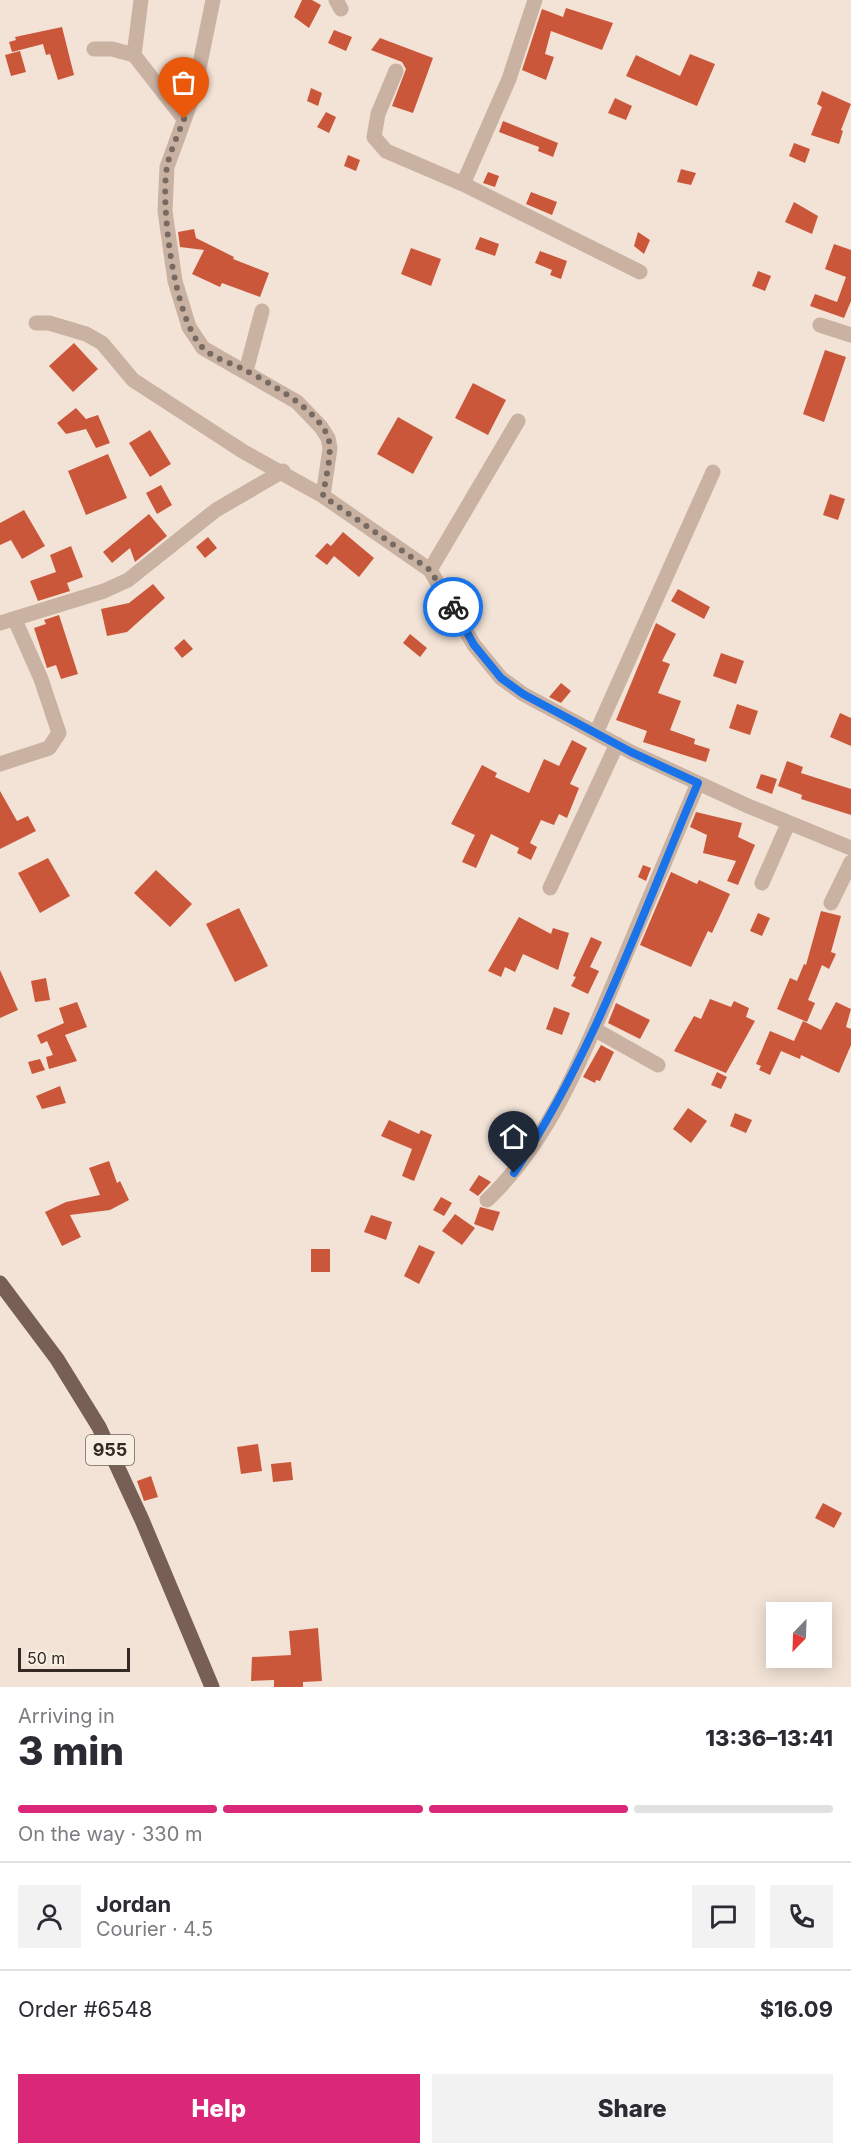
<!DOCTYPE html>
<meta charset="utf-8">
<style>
body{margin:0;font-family:Inter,sans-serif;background:#f2f2f3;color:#2b2b33;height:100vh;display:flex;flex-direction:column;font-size:22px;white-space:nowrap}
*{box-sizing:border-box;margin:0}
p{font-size:20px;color:#7c7c81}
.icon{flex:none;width:33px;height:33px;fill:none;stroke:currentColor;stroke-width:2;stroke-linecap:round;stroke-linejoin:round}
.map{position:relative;height:1687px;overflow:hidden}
.panel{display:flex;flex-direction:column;background:#fff;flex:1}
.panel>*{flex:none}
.needle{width:39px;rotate:203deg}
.buttons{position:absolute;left:766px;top:1602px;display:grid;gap:12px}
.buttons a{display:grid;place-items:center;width:66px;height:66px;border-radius:0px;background:#fff;box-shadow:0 3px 15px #0003;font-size:30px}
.scale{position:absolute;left:18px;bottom:15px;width:112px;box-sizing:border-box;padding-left:6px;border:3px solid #342925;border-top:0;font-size:16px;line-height:21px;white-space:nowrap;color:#342925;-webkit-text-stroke:4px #f9eee2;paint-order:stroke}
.pin{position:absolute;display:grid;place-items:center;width:51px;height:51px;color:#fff;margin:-62px -26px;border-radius:50% 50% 50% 0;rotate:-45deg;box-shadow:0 0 6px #0007}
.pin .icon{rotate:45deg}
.courier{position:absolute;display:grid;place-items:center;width:60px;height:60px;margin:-30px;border:4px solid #1a73e8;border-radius:50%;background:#fff;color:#222;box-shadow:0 2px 8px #0007}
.overview em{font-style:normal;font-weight:800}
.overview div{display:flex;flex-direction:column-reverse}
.overview{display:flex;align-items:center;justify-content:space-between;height:102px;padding:0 18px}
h1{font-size:39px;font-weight:800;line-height:45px}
.bar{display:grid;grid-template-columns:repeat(4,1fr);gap:9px 6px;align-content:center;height:72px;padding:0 18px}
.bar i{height:8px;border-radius:4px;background:#e1e1e2}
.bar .selected{background:#db2777}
.bar p{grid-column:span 4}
.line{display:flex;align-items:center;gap:15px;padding:0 18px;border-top:2px solid #e1e1e2}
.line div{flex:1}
.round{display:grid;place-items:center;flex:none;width:63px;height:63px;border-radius:0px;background:#f2f2f3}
.primary-button{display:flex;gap:12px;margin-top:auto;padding:12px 18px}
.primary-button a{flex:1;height:69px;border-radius:0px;background:#db2777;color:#fff;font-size:24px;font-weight:800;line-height:69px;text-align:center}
.primary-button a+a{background:#f2f2f3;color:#2b2b33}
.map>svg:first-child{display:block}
.building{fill:#cb573b}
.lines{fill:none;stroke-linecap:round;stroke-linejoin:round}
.minor{stroke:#cab2a2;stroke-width:15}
.major{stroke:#775f55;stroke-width:15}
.done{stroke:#766a63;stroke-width:6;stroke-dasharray:0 10.8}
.route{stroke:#1a73e8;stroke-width:8}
.labels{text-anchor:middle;stroke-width:4.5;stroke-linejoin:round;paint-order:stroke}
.shield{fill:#f9eee2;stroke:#6f645e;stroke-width:1.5}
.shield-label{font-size:18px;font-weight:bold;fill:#342925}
</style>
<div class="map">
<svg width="851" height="1687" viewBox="0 0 851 1687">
<rect width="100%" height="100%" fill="#f2e3d6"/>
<path class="building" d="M 302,0 L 312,0 L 321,5 L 309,28 L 294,17 Z
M 566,8 L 613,23 L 602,50 L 551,31 L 545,54 L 554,57 L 546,80 L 522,70 L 542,9 L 563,17 Z
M 62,27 L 74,75 L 58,80 L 50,54 L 46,55 L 43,44 L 12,52 L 9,42 L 16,40 L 15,37 Z
M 334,30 L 352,37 L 346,51 L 328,43 Z
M 380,38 L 433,58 L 413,113 L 392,106 L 406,69 L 402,62 L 371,50 Z
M 20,51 L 26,72 L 11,76 L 5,55 Z
M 690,54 L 715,64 L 697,106 L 626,76 L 636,55 L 680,76 Z
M 311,88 L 322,93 L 318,106 L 307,101 Z
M 822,91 L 851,104 L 841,130 L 843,131 L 839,144 L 811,135 L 822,107 L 817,104 Z
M 615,98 L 632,106 L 626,120 L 608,113 Z
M 326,112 L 336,117 L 329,133 L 317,127 Z
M 503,121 L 558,143 L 553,157 L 538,151 L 539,147 L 499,132 Z
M 794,143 L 810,149 L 805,163 L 789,156 Z
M 348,155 L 360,160 L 356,171 L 344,166 Z
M 681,169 L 696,173 L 691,185 L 677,182 Z
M 488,172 L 499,176 L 495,187 L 483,183 Z
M 531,192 L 557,202 L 552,215 L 526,204 Z
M 794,202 L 818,216 L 812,234 L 785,222 Z
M 194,229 L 196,238 L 234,257 L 233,259 L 269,273 L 260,297 L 222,283 L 220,287 L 192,274 L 204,250 L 180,247 L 178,232 Z
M 638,232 L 650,240 L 644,254 L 634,246 Z
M 480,237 L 499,244 L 495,256 L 475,249 Z
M 834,244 L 851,250 L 851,301 L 844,318 L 810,306 L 815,294 L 837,302 L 846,277 L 825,269 Z
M 411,248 L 441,259 L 431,286 L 401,274 Z
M 540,251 L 567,261 L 561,279 L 550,275 L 552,270 L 535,263 Z
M 758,271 L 771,276 L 765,291 L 752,286 Z
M 74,343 L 98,369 L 73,392 L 49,366 Z
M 825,350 L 846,357 L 824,422 L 803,414 Z
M 473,383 L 506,400 L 488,435 L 455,418 Z
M 76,408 L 86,419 L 98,415 L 110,443 L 96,448 L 86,429 L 66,434 L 57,423 Z
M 398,417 L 433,437 L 413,474 L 377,454 Z
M 150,430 L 171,464 L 150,477 L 129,443 Z
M 108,454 L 127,498 L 86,515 L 68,471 Z
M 161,485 L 172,505 L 157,514 L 146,493 Z
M 830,494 L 845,499 L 838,520 L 823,515 Z
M 24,510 L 45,546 L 22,559 L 11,540 L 0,545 L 0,523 Z
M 149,514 L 167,536 L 135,562 L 130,548 L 112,563 L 103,552 Z
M 343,532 L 374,558 L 359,577 L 334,556 L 327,565 L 315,556 L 327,543 L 331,546 Z
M 208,537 L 217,548 L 205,558 L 196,547 Z
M 71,546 L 83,577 L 67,583 L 70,591 L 38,601 L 30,581 L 56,572 L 50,555 Z
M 153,584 L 165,598 L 127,632 L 107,636 L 101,609 L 129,603 Z
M 678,589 L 710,607 L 704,619 L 671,601 Z
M 59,615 L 78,674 L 61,679 L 56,665 L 47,668 L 34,628 L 46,624 L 44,620 Z
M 656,623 L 676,634 L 662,661 L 670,664 L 658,693 L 681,701 L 670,730 L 695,739 L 694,744 L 710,749 L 706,762 L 643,742 L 647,731 L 616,720 Z
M 410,634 L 427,648 L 420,657 L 403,643 Z
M 184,639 L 193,649 L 182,658 L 174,648 Z
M 721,653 L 744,661 L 736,684 L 713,676 Z
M 561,683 L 571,691 L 561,703 L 549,697 Z
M 737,704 L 758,711 L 750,735 L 729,728 Z
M 840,713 L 851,718 L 851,746 L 830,737 Z
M 572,740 L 587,748 L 570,784 L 579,788 L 567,818 L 559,814 L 554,825 L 541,820 L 530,843 L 537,847 L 531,860 L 517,853 L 519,848 L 491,834 L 476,868 L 462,862 L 475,835 L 451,824 L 482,765 L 497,773 L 495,777 L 529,793 L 544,759 L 559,766 Z
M 787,761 L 803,767 L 801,773 L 851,789 L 851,815 L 801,799 L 802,795 L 778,786 Z
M 761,774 L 777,779 L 772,794 L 756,788 Z
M 0,791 L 17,821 L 28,816 L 36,831 L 0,849 Z
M 696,812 L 742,823 L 738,837 L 755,845 L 738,885 L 727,881 L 736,861 L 703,853 L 707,835 L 690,827 Z
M 48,858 L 70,896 L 40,913 L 18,873 Z
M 643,865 L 651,868 L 646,881 L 638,877 Z
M 156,870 L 192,904 L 170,927 L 134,893 Z
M 671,872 L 697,884 L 699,880 L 730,894 L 712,933 L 708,931 L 691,967 L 640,945 Z
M 239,908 L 268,966 L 235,982 L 206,924 Z
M 821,911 L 841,916 L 831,952 L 836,954 L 829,969 L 822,965 L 808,1000 L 815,1003 L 807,1022 L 777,1009 L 790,978 L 797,981 L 804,964 L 806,965 Z
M 758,913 L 770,918 L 762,936 L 750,931 Z
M 519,917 L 551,934 L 553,928 L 569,933 L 558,970 L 523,954 L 515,972 L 505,967 L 501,977 L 488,971 Z
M 591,937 L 602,942 L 590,967 L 599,971 L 588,994 L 571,986 L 576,977 L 573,976 Z
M 0,970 L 18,1010 L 0,1018 Z
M 46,978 L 50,1000 L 35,1002 L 31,981 Z
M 710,999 L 731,1007 L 734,1001 L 749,1008 L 746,1017 L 755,1021 L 726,1073 L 674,1051 L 694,1016 L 701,1019 Z
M 77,1002 L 87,1027 L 65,1035 L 77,1061 L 49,1069 L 46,1057 L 53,1055 L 47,1041 L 41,1044 L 37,1035 L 64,1023 L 59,1008 Z
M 836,1002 L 851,1009 L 846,1027 L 851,1029 L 851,1045 L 839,1073 L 801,1055 L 800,1059 L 781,1051 L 770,1075 L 759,1070 L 761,1066 L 756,1064 L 770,1031 L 794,1041 L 803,1021 L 821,1030 Z
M 616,1003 L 650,1020 L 640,1039 L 608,1023 Z
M 554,1007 L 570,1013 L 562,1035 L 546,1029 Z
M 601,1045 L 614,1052 L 600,1081 L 596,1080 L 595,1083 L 583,1077 Z
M 40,1059 L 45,1070 L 32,1074 L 28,1062 Z
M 717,1072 L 727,1077 L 721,1089 L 711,1085 Z
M 60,1086 L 66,1103 L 42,1109 L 36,1096 Z
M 688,1108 L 707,1121 L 691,1143 L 673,1129 Z
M 735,1113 L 752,1120 L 746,1133 L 730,1126 Z
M 389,1120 L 419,1134 L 421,1130 L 432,1135 L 414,1181 L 402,1176 L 412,1149 L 381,1136 Z
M 109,1161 L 117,1183 L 120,1181 L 129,1200 L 110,1210 L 70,1215 L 81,1237 L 62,1246 L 45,1212 L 66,1202 L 100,1195 L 89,1168 Z
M 479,1175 L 491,1182 L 478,1196 L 469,1190 Z
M 441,1197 L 452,1203 L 444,1216 L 433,1210 Z
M 480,1207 L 500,1212 L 493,1231 L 474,1224 Z
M 455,1214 L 475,1228 L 462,1245 L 442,1231 Z
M 371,1215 L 392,1222 L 386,1240 L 364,1232 Z
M 419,1245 L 435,1252 L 419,1284 L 404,1276 Z
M 311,1249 L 330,1249 L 330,1272 L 311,1272 Z
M 258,1444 L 262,1471 L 241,1474 L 237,1447 Z
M 291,1462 L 293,1480 L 273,1482 L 271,1464 Z
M 151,1476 L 158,1497 L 144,1501 L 137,1481 Z
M 823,1503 L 842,1513 L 834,1528 L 815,1518 Z
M 318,1628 L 322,1681 L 303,1682 L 303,1687 L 274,1687 L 274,1680 L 251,1681 L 252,1657 L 291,1655 L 289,1631 Z"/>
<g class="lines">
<path class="minor" d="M 141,0 L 134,55 L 184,119
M 213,0 L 194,93 L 167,167 L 165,211 L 175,281 L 189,327 L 203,348 L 297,402 L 321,427 L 328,438 L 330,448 L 323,496
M 336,0 L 341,9
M 535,0 L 509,79 L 463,184 L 640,272
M 94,49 L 112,49 L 134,55
M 396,71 L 378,114 L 374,137 L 386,151 L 463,184
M 36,323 L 49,323 L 86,334 L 102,343 L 133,380 L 244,452 L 323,496 L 430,570 L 474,645 L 501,678 L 523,694 L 631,752 L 748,806 L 851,848
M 820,325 L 851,335
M 246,371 L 262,311
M 430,570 L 518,421
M 0,623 L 104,591 L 128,580 L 216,510 L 283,471
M 596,733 L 713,472
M 0,764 L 49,748 L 59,733 L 41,679 L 15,620
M 762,883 L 788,824
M 550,888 L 617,744
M 831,903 L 851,862
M 594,1029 L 658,1065
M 487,1200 C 552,1139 586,1048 620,968 C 646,906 672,844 698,783"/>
<path class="major" d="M 0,1283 L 57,1359 L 99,1427 L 142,1520 L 212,1687"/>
</g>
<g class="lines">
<path class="done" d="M 184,119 C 178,135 170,151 167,167 C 160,205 174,320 203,348 C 213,358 230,363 243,369 C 268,382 323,412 329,441 C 332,458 325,479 323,496 L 430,570 L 453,607"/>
<path class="route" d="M 453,607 L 474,645 L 501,678 L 523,694 L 631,752 L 698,783 C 642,914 594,1054 514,1173"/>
</g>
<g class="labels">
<rect class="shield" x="86" y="1435" width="48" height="30" rx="4.5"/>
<g class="shield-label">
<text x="110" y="1456">955</text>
</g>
</g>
</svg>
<div class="buttons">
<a><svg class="needle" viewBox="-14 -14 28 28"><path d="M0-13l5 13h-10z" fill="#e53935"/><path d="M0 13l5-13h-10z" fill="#7c7c81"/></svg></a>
</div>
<div class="scale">50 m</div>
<div class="pin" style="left:184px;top:119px;background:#ea580c"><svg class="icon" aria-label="bag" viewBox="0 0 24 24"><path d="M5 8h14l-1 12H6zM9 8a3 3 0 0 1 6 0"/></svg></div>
<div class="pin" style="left:514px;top:1173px;background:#1f2937"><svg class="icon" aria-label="home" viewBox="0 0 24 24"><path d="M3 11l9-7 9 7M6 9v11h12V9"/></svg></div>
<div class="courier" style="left:453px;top:607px"><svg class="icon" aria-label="bike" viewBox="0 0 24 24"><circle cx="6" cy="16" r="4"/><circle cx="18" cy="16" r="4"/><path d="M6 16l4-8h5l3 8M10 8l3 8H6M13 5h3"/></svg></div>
</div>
<section class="panel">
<div class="overview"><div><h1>3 min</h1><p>Arriving in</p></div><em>13:36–13:41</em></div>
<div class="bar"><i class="selected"></i><i class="selected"></i><i class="selected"></i><i></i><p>On the way · 330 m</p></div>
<div class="line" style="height:108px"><a class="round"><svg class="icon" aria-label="person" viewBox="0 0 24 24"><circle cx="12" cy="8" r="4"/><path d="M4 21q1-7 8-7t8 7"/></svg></a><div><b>Jordan</b><p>Courier · 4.5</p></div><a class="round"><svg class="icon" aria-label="chat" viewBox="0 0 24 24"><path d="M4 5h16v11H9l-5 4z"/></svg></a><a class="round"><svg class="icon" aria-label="phone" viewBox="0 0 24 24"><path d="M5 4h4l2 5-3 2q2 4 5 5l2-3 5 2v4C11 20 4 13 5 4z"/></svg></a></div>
<div class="line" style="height:78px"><div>Order #6548</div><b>$16.09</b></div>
<div class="primary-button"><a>Help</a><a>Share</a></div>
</section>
